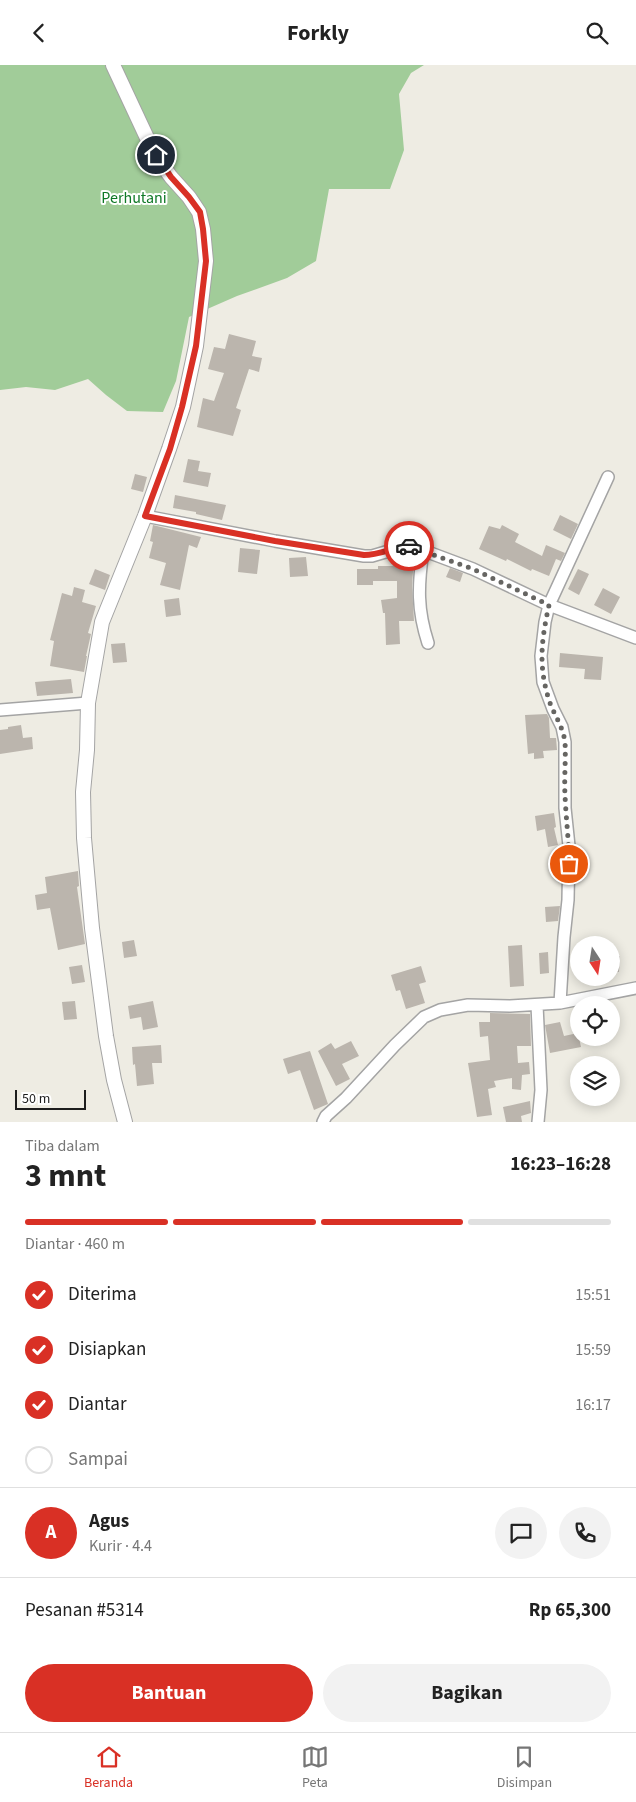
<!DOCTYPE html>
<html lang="id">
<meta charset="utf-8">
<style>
body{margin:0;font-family:"Source Sans 3",sans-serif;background:#f2f2f2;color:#222;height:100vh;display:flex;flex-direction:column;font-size:19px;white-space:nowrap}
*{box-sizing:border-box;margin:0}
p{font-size:16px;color:#767676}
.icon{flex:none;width:28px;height:28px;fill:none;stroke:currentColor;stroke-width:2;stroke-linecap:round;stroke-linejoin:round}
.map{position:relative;height:1057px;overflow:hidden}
.panel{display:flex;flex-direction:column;background:#fff;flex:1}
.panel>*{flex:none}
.needle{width:32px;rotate:168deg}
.buttons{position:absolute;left:570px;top:871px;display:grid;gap:10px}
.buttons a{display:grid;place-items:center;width:50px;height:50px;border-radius:50%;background:#fff;box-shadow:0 2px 12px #0003;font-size:25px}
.scale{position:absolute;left:15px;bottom:12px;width:71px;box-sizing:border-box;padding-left:5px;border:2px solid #1d1d1d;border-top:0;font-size:14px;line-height:18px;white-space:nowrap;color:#1d1d1d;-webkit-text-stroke:4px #fff;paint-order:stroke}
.pin{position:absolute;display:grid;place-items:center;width:42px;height:42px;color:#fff;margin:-21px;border:2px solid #fff;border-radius:50%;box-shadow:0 1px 5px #0007}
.courier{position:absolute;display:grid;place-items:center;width:50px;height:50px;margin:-25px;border:4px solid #d93025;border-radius:50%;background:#fff;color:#222;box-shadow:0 1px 6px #0007}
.head em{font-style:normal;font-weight:700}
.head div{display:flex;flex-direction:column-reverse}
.head{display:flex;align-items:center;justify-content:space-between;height:85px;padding:0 25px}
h1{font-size:32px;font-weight:700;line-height:38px}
.bar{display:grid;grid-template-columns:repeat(4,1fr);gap:8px 5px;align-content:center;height:60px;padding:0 25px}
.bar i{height:6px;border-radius:4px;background:#e0e0e0}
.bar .selected{background:#d93025}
.bar p{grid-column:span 4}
.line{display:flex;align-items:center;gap:12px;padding:0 25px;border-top:1px solid #e0e0e0}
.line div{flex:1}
.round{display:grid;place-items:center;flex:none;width:52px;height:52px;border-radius:26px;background:#f2f2f2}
ol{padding:0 25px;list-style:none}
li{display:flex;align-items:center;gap:15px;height:55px}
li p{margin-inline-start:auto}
li .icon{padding:5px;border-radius:50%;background:#d93025;color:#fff;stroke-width:4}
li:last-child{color:#767676}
li i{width:28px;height:28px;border:2px solid #e0e0e0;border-radius:50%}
.cta{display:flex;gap:10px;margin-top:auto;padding:10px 25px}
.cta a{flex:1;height:58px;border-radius:30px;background:#d93025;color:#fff;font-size:20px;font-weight:700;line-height:58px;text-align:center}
.cta a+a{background:#f2f2f2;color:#222}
header{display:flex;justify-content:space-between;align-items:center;height:65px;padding:0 25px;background:#fff;font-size:22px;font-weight:700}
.tab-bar{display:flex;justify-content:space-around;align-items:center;height:70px;border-top:1px solid #e0e0e0;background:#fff;font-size:14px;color:#767676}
.tab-bar a{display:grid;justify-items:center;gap:2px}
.tab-bar .selected{color:#d93025}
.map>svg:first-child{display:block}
.forest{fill:#a1cc99}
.building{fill:#bbb5ad}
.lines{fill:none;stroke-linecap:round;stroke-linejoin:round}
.minor-casing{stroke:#a4a4a4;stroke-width:14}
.tertiary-casing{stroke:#a4a4a4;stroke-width:16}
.minor{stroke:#fff;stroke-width:11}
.tertiary{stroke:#fff;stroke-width:14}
.done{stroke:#666562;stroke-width:5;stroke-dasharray:0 9}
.route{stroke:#d93025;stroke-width:6}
.labels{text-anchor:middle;stroke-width:4;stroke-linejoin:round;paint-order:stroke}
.park-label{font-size:16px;fill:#0e7826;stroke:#fff}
</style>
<header><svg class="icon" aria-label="back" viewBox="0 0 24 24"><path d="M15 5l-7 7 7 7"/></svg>Forkly<svg class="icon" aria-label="search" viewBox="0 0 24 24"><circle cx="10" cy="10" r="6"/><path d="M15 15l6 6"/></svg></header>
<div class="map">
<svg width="636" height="1057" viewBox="0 0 636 1057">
<rect width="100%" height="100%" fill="#eeece3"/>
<path class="forest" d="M 0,0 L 424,0 L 411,8 L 399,29 L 404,85 L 390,124 L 329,124 L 316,196 L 287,213 L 237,231 L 189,252 L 176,316 L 163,347 L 127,346 L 106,330 L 88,314 L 55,325 L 26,322 L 0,325 Z"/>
<path class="building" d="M 229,269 L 256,276 L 252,291 L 262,293 L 259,307 L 249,304 L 236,343 L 241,345 L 233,371 L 197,362 L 203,333 L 214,336 L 224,308 L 208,304 L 214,282 L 225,284 Z
M 188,394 L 200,396 L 198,406 L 211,408 L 208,422 L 183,417 Z
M 135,409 L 147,412 L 143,427 L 131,424 Z
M 175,430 L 226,440 L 222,455 L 196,449 L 196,447 L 173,443 Z
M 560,450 L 578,459 L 571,474 L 553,465 Z
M 153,460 L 201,472 L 197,483 L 189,480 L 180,525 L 160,520 L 166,498 L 149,493 L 153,477 L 150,476 Z
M 502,460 L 519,469 L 515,477 L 542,491 L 546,480 L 565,488 L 561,496 L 556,494 L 549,511 L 532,504 L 531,506 L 507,494 L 506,496 L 479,484 L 489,461 L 500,464 Z
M 240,483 L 260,485 L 257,509 L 238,507 Z
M 306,492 L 308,511 L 290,512 L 289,493 Z
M 397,493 L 414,493 L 412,521 L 414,556 L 399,556 L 400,579 L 386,580 L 385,548 L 383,548 L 381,535 L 397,533 L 397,516 L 373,516 L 373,520 L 357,520 L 357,504 L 378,504 L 378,501 L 392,501 L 397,498 Z
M 450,503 L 463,508 L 460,517 L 446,512 Z
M 95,504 L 110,510 L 105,525 L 89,519 Z
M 578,504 L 589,509 L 579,530 L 568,524 Z
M 74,522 L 85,525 L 82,537 L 96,541 L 88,568 L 91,569 L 86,591 L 87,591 L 84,607 L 50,601 L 54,576 L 50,575 L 62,528 L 72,531 Z
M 603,523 L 620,532 L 611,549 L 594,540 Z
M 179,533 L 181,550 L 166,552 L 164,535 Z
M 125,578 L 127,597 L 113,598 L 111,579 Z
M 560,588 L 603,592 L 601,615 L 584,614 L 585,604 L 559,602 Z
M 71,614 L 73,628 L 37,631 L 35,617 Z
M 547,649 L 549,653 L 550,673 L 556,673 L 557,685 L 543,686 L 544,693 L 534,694 L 534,688 L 528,689 L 525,650 Z
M 21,660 L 23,673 L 32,672 L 33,684 L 0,689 L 0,665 L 8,664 L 8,662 Z
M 554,748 L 556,762 L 554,763 L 558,780 L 548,782 L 545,764 L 537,766 L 535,751 Z
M 78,806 L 79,821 L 77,822 L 85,879 L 58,885 L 50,843 L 37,845 L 35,830 L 47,828 L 45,812 Z
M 560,841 L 558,856 L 546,857 L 545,842 Z
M 134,875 L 137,891 L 124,893 L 122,877 Z
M 522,880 L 524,921 L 510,922 L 508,881 Z
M 548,887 L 549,908 L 540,909 L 539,888 Z
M 611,891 L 620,891 L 619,907 L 611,906 Z
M 82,900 L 85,917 L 72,919 L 69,902 Z
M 421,901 L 426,917 L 419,919 L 425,938 L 406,944 L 400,925 L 396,926 L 391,910 Z
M 75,936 L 77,954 L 64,955 L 62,937 Z
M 153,936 L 158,962 L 143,965 L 141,952 L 130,954 L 128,941 Z
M 490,948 L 530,949 L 531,981 L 517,981 L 518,998 L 529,997 L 530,1009 L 522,1010 L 521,1025 L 512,1024 L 512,1013 L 494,1016 L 496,1022 L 488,1024 L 492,1050 L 477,1052 L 468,998 L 490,995 L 488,971 L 480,972 L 479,957 L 490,957 Z
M 560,957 L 564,971 L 578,968 L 581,982 L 550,988 L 545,960 Z
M 351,976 L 359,991 L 342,999 L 350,1014 L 336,1021 L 318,986 L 331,978 L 335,984 Z
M 161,980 L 162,998 L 152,998 L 154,1019 L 137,1021 L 135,999 L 133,1000 L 132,982 Z
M 310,986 L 328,1039 L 314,1045 L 300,1005 L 288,1009 L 283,994 Z
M 530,1036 L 531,1048 L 521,1051 L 522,1057 L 506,1057 L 503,1042 Z"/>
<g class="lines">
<defs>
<path id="minor" d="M 145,451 L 275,476 L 364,491 L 372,491 L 409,480 L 473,504 L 549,540 L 636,573
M 423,485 C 418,521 417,544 428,578
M 0,645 L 88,638
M 560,938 L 564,872 L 568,835 L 569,781 L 565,743 L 565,677 L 562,662 L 553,644 L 543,617 L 541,591 L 545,557 L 549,540 L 608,412
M 537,940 L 541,1025 L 538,1057
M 323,1057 L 326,1051 L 346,1033 L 395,980 L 424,952 L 440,945 L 468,940 L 510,941 L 560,938 L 636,923"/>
<path id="tertiary" d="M 113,0 L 155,90 L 171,112 L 189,132 L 199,147 L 203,164 L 206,196 L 196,281 L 183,342 L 169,384 L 145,451 L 102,557 L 88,638 L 87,685 L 83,727 L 84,773 L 92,863 L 106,971 L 114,1015 L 125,1057"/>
</defs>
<use href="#minor" class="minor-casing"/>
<use href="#tertiary" class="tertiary-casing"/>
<use href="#minor" class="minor"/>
<use href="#tertiary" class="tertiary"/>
</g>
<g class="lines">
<path class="done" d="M 409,481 L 473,504 L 549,540 C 541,577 538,602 550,638 C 555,651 563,662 565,677 C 566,694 564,713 565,730 C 566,754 569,776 569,799"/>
<path class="route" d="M 156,90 L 171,112 L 189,132 L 200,147 L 203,164 L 206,196 L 196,281 L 182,342 L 170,384 L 145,451 L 275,476 L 364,490 C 380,490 394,482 409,481"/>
</g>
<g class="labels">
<g class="park-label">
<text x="134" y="138">Perhutani</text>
</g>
</g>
</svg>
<div class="buttons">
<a><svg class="needle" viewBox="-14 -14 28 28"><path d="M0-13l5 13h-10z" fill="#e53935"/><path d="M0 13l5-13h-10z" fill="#767676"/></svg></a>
<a><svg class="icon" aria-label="locate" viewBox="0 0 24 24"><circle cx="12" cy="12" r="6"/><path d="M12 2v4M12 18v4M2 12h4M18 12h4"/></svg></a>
<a><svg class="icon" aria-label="layers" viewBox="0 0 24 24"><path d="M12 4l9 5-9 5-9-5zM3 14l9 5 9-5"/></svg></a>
</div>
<div class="scale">50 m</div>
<div class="pin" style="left:569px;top:799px;background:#ea580c"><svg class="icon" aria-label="bag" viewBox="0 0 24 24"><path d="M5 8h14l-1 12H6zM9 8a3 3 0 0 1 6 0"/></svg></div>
<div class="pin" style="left:156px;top:90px;background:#1f2937"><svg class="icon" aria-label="home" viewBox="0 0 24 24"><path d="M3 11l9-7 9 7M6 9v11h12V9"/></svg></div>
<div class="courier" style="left:409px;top:481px"><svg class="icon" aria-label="car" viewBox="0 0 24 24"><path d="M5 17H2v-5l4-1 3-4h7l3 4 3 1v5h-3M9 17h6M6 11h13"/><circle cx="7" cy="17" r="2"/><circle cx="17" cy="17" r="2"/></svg></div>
</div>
<section class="panel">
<div class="head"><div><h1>3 mnt</h1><p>Tiba dalam</p></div><em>16:23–16:28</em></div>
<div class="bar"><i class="selected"></i><i class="selected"></i><i class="selected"></i><i></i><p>Diantar · 460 m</p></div>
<ol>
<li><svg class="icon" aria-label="check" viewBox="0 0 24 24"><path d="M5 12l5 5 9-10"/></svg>Diterima<p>15:51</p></li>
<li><svg class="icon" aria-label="check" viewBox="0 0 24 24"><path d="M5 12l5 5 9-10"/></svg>Disiapkan<p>15:59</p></li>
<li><svg class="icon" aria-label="check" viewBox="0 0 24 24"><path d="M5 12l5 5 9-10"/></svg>Diantar<p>16:17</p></li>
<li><i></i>Sampai</li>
</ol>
<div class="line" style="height:90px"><b class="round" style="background:#d93025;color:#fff">A</b><div><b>Agus</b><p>Kurir · 4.4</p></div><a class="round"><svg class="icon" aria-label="chat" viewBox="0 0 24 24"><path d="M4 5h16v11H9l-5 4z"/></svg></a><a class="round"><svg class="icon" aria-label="phone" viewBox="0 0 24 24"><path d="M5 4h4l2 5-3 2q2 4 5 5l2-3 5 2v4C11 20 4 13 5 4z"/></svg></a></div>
<div class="line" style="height:65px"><div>Pesanan #5314</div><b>Rp 65,300</b></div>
<div class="cta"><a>Bantuan</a><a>Bagikan</a></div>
</section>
<nav class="tab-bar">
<a class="selected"><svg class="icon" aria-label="home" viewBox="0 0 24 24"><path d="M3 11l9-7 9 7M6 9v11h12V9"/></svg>Beranda</a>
<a><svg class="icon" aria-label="map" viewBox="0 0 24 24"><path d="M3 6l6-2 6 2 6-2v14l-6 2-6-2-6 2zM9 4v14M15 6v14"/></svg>Peta</a>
<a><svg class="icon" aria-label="saved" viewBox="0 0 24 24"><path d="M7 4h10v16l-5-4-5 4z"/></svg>Disimpan</a>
</nav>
